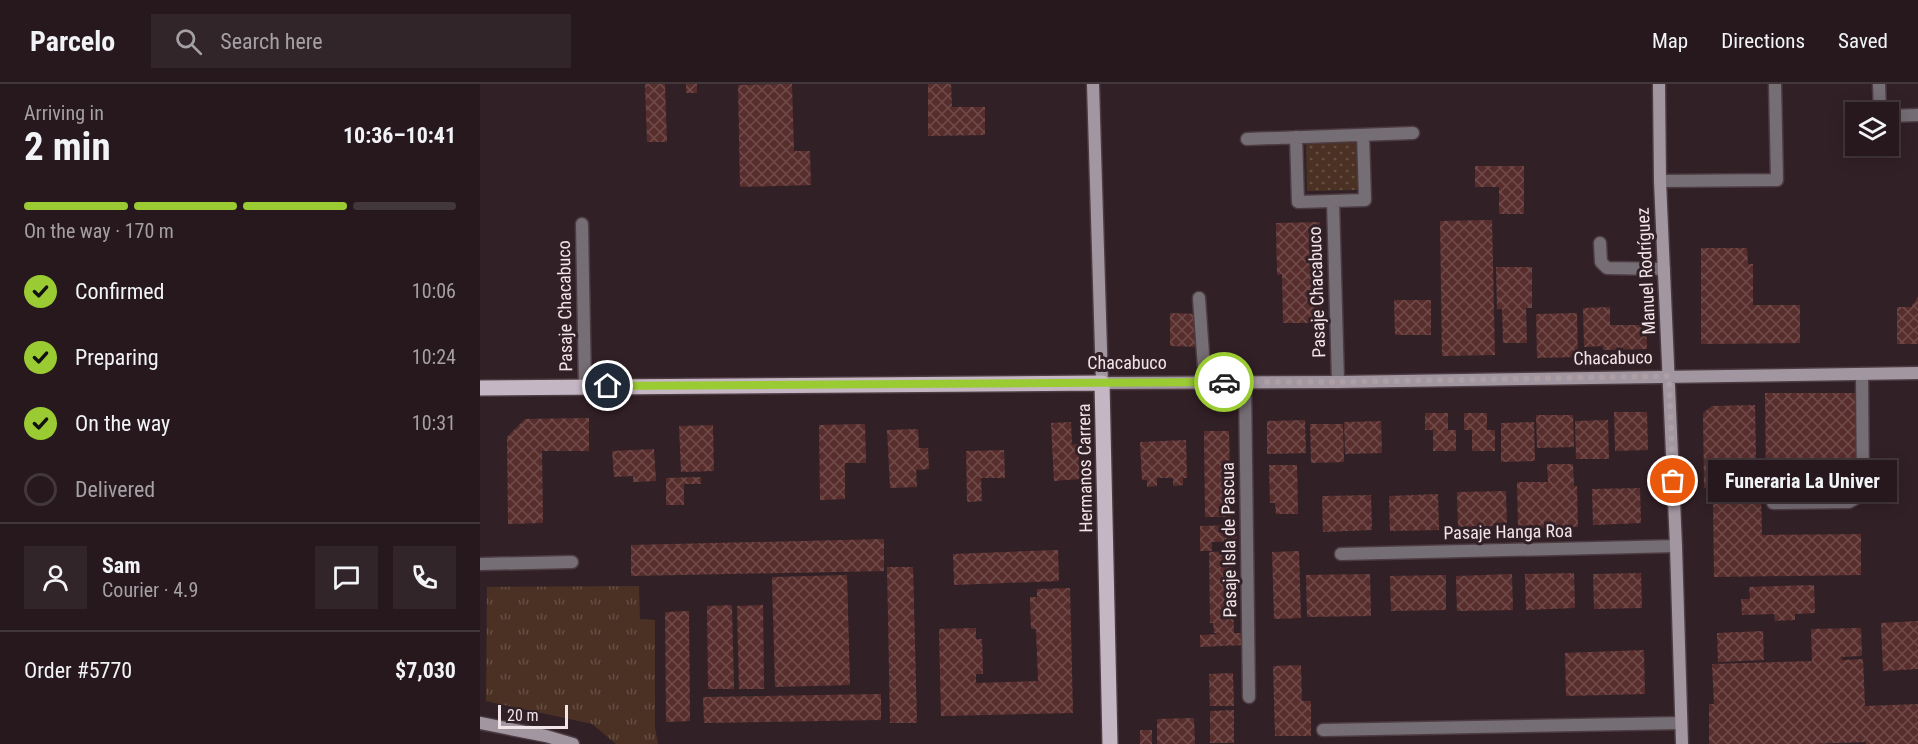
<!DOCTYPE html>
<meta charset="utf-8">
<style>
body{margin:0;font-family:"Roboto Condensed",sans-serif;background:#32252a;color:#f1f3f6;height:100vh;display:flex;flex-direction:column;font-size:22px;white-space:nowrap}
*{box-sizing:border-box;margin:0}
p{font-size:20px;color:#a4a0a4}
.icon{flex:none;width:33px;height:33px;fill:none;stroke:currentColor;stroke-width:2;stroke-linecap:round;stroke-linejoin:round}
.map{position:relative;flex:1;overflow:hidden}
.sheet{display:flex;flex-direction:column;background:#26181d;width:480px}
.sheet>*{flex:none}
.controls{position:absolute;left:1365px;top:18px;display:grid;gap:12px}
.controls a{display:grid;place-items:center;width:54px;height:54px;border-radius:0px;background:#26181d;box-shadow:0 3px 15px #0003,0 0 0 2px #42373b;font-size:30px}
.scale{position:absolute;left:18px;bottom:15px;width:70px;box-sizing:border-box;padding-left:6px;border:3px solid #f1e4e8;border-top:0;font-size:16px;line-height:21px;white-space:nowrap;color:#f1e4e8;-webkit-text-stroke:4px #322027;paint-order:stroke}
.pin{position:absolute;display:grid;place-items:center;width:51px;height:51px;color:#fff;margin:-26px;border:3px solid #fff;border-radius:50%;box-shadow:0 2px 6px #0007}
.courier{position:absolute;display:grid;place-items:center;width:60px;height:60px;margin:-30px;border:4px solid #9bcb33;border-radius:50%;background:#fff;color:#222;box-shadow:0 2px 8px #0007}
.bubble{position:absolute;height:42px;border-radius:0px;background:#26181d;box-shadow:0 3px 15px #0003,0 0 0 2px #42373b;font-size:20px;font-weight:700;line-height:42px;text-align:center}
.head em{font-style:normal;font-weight:700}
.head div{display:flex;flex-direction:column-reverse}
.head{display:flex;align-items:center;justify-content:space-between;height:102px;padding:0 24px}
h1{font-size:39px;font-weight:700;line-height:45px}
.bar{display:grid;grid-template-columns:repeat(4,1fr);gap:9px 6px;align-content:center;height:72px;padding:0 24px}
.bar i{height:8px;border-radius:4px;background:#42373b}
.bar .selected{background:#9bcb33}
.bar p{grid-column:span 4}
.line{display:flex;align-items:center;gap:15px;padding:0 24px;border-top:2px solid #42373b}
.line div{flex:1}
.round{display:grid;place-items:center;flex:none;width:63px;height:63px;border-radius:0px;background:#32252a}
ol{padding:0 24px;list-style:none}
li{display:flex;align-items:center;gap:18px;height:66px}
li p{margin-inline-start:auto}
li .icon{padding:6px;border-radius:50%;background:#9bcb33;color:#111;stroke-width:4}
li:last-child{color:#a4a0a4}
li i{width:33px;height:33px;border:3px solid #42373b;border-radius:50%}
header{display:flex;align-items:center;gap:36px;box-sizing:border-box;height:84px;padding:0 30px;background:#26181d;border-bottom:2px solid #42373b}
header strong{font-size:28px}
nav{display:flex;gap:33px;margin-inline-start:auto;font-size:21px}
.search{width:420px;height:54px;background:#32252a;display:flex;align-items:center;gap:15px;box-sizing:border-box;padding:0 21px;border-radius:0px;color:#a4a0a4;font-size:22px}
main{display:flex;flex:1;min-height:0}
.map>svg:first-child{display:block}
.grass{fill:url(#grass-dots)}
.park{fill:url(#park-tufts)}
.building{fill:url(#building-cross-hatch)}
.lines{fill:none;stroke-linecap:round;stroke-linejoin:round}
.lane-casing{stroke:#4d3b42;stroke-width:15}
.street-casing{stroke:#4d3b42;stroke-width:15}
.secondary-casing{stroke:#4d3b42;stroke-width:15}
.primary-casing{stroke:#4d3b42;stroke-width:18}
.lane{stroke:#756e74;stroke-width:12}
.street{stroke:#756e74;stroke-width:12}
.secondary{stroke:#a297a1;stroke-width:12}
.primary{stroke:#c5b6c3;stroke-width:15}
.done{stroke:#ae9fa4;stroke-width:6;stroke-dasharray:0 10.8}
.route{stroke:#9bcb33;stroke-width:8}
.labels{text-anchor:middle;stroke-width:6;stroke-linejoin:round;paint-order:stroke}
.street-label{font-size:18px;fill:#f1e4e8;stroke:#322027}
</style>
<header>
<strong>Parcelo</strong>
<div class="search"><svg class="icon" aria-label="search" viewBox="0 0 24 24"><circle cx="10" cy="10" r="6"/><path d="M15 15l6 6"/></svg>Search here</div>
<nav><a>Map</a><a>Directions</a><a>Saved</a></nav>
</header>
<main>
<section class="sheet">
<div class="head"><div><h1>2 min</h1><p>Arriving in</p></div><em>10:36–10:41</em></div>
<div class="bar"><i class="selected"></i><i class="selected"></i><i class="selected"></i><i></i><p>On the way · 170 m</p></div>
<ol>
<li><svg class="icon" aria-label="check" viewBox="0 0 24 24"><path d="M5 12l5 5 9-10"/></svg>Confirmed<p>10:06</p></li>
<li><svg class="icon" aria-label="check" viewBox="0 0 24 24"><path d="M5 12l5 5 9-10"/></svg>Preparing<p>10:24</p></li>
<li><svg class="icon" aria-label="check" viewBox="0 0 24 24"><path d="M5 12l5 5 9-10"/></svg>On the way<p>10:31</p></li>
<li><i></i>Delivered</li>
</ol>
<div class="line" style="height:108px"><a class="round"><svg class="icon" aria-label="person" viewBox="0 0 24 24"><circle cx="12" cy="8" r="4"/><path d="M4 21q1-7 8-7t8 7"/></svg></a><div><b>Sam</b><p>Courier · 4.9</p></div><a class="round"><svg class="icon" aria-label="chat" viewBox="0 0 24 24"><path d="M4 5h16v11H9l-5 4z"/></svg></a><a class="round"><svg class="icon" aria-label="phone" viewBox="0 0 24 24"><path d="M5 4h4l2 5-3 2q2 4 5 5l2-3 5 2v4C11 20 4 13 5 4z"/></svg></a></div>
<div class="line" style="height:78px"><div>Order #5770</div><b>$7,030</b></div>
</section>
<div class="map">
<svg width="1438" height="660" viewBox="0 0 1438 660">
<defs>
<pattern id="grass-dots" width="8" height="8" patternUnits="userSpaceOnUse" patternTransform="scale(1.5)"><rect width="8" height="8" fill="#4a3123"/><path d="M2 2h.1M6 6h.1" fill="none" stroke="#654f43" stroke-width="1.8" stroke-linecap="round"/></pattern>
<pattern id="park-tufts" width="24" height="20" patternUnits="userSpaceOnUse" patternTransform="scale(1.5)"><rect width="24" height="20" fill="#4a3123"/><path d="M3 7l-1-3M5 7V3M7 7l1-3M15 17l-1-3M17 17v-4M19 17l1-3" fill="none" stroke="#654f43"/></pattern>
<pattern id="building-cross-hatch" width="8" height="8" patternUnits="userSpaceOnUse" patternTransform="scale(1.5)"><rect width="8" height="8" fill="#582e2d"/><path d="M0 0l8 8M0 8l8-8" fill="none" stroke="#704c4b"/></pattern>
</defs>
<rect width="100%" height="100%" fill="#322027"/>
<path class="grass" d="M 877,58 L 877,106 L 827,107 L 826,59 Z"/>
<path class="park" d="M 159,502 L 160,535 L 175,536 L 175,644 L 178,660 L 136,660 L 112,640 L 6,617 L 7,503 Z"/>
<path class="building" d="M 165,0 L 185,0 L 187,58 L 167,58 Z
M 206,0 L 217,0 L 217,9 L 206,9 Z
M 298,0 L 312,0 L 314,67 L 330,67 L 331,101 L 260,103 L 258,1 Z
M 448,0 L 471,0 L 472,23 L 505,23 L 505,51 L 448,52 Z
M 995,82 L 1044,82 L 1044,130 L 1019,130 L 1019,103 L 995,103 Z
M 1012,136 L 1015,271 L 962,272 L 960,137 Z
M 840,138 L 843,239 L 803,239 L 802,190 L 797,191 L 796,139 Z
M 1221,164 L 1267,164 L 1268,180 L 1273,180 L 1273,221 L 1320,221 L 1320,259 L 1221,260 Z
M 1016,183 L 1052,183 L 1052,224 L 1046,224 L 1047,259 L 1023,259 L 1022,225 L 1017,225 Z
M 1438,213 L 1438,260 L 1417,260 L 1417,223 L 1431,223 Z
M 914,216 L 951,216 L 951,251 L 915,251 Z
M 1130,223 L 1130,241 L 1166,241 L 1167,265 L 1123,266 L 1123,262 L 1104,263 L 1103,224 Z
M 690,229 L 720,230 L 720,263 L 690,262 Z
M 1097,229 L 1098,273 L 1057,274 L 1056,230 Z
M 1285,309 L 1381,309 L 1382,392 L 1286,392 Z
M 1275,321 L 1276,377 L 1252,378 L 1252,403 L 1224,404 L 1223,329 L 1232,322 Z
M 1134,328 L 1167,328 L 1168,366 L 1135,367 Z
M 945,329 L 968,329 L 968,346 L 976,346 L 976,367 L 953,367 L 953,346 L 945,346 Z
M 984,329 L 1007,329 L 1007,346 L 1015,346 L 1015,367 L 992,367 L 992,346 L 984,346 Z
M 1056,331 L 1093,331 L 1094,363 L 1057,364 Z
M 109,334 L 109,367 L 62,367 L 63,439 L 28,440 L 27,353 L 45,335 Z
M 825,336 L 826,369 L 787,370 L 787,337 Z
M 1128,336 L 1129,375 L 1096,375 L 1095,337 Z
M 901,337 L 902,369 L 865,370 L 864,338 Z
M 591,338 L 592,361 L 598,360 L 600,395 L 574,397 L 571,339 Z
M 1054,338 L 1055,377 L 1021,378 L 1021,339 Z
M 385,340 L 386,379 L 365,379 L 365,415 L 340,416 L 339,341 Z
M 830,340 L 863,340 L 864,378 L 831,379 Z
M 233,341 L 234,387 L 201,388 L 199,342 Z
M 438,345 L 439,364 L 448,364 L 449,385 L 436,386 L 437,403 L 410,404 L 407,346 Z
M 724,347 L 749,347 L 751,433 L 725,433 Z
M 706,356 L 707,394 L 703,394 L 703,401 L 693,402 L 693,394 L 677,394 L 677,402 L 667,403 L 667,396 L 662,396 L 660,358 Z
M 174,365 L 176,397 L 153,398 L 153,392 L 134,393 L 132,367 Z
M 524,366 L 525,394 L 501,394 L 502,417 L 487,418 L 486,367 Z
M 1067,380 L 1093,380 L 1094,402 L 1097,402 L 1098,443 L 1038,444 L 1037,398 L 1068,398 Z
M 789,381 L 817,381 L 818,430 L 796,430 L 795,419 L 790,419 Z
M 221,393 L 221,400 L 204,400 L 204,421 L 186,421 L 186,394 Z
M 1160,404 L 1161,439 L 1113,441 L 1112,405 Z
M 1026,407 L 1027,442 L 978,443 L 977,408 Z
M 1244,407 L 1281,407 L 1282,451 L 1381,450 L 1381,491 L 1234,493 L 1233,413 L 1244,413 Z
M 958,410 L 959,446 L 910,447 L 909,412 Z
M 891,411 L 892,446 L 843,448 L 842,412 Z
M 756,441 L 757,457 L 732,458 L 732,467 L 720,467 L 720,442 Z
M 404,455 L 404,487 L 151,492 L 151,461 Z
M 578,466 L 579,497 L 474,501 L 473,470 Z
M 752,467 L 754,549 L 762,549 L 763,561 L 720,563 L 720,551 L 741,550 L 734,549 L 733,539 L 730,539 L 729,468 Z
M 819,467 L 821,534 L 794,535 L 792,468 Z
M 407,483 L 433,483 L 437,639 L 410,639 Z
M 1094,489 L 1095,524 L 1046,526 L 1045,490 Z
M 1161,489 L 1162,524 L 1114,525 L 1113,490 Z
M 890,490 L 891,532 L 827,533 L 826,491 Z
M 1032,490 L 1033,526 L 977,527 L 976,492 Z
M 367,491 L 370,601 L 295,603 L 292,493 Z
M 966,491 L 966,526 L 911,527 L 910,492 Z
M 1334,501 L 1335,529 L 1315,530 L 1315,536 L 1295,537 L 1294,530 L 1262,531 L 1261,515 L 1270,515 L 1269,503 Z
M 590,504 L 593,629 L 461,632 L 459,545 L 496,544 L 496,555 L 502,555 L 503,590 L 496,590 L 496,599 L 558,597 L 556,545 L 551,545 L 550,513 L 557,513 L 557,505 Z
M 252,521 L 254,605 L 228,605 L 227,522 Z
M 283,521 L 284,605 L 259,605 L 257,522 Z
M 209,527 L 210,637 L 186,638 L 185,528 Z
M 1438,537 L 1438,585 L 1403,587 L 1401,539 Z
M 1381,544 L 1382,572 L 1361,573 L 1362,576 L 1383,575 L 1385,622 L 1438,620 L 1438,660 L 1386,660 L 1386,658 L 1331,660 L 1229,660 L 1229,620 L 1234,620 L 1232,580 L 1332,577 L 1331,545 Z
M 1283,547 L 1284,576 L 1238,578 L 1237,549 Z
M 1164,566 L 1165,610 L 1086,612 L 1085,569 Z
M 821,581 L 822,617 L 831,617 L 831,652 L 795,652 L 793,582 Z
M 753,589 L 754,622 L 730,622 L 729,590 Z
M 401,610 L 401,636 L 224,639 L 223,613 Z
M 754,626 L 754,659 L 730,659 L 730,627 Z
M 714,634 L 715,660 L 677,660 L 677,635 Z
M 660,646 L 672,646 L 672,660 L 660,660 Z"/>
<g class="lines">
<defs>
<path id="lane" d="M 1399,0 L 1400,28
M 1408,32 L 1438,31
M 1180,97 L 1297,96 L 1295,0
M 1120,159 L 1121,178 L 1127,184 L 1184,185
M 719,214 L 725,298
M 1293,419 L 1369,418 L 1376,414 L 1383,409 L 1382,290
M 0,480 L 92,478
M 843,646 L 1201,639"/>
<path id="street" d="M 816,53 L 818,118 L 885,116 L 883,51
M 767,55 L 933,49
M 853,117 L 858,298
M 102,140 L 105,302
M 765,299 L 769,613
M 861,470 L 1196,462"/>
<path id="secondary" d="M 613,0 L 622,299 L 858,298 L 1438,289
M 1179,0 L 1180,97 L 1196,462 L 1202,660
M 0,639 L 66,652 L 93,660"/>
<path id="primary" d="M 0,304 L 622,299 L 630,660"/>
</defs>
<use href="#lane" class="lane-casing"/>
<use href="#street" class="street-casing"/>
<use href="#secondary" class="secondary-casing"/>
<use href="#primary" class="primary-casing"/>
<use href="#lane" class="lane"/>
<use href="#street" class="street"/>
<use href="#secondary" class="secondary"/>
<use href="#primary" class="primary"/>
</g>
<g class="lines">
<path class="done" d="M 744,298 L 858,298 L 1189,292 L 1193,397"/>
<path class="route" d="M 128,302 L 744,298"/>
</g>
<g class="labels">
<g class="street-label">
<text transform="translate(1166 187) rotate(-93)" y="6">Manuel Rodríguez</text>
<text transform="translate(837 208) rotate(-92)" y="6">Pasaje Chacabuco</text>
<text transform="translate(85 222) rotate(-91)" y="6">Pasaje Chacabuco</text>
<text transform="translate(1133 274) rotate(-1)" y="6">Chacabuco</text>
<text x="647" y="285">Chacabuco</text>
<text transform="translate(605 384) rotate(-91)" y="6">Hermanos Carrera</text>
<text transform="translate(1028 448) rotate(-1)" y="6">Pasaje Hanga Roa</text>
<text transform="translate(749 456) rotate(-91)" y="6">Pasaje Isla de Pascua</text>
</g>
</g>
</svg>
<div class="controls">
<a><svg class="icon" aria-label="layers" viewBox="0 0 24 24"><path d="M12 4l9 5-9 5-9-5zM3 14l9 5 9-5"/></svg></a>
</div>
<div class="scale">20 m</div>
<div class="pin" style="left:1193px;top:397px;background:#ea580c"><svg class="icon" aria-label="bag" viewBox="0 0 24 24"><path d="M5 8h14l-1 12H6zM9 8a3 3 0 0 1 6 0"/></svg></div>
<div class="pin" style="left:128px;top:302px;background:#1f2937"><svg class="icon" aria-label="home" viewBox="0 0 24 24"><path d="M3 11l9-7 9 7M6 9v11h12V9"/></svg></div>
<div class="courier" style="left:744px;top:298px"><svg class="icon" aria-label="car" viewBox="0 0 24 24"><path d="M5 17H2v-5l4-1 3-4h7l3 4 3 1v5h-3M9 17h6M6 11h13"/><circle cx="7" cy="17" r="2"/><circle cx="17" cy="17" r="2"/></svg></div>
<div class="bubble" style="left:1228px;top:376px;width:189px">Funeraria La Univer</div>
</div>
</main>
